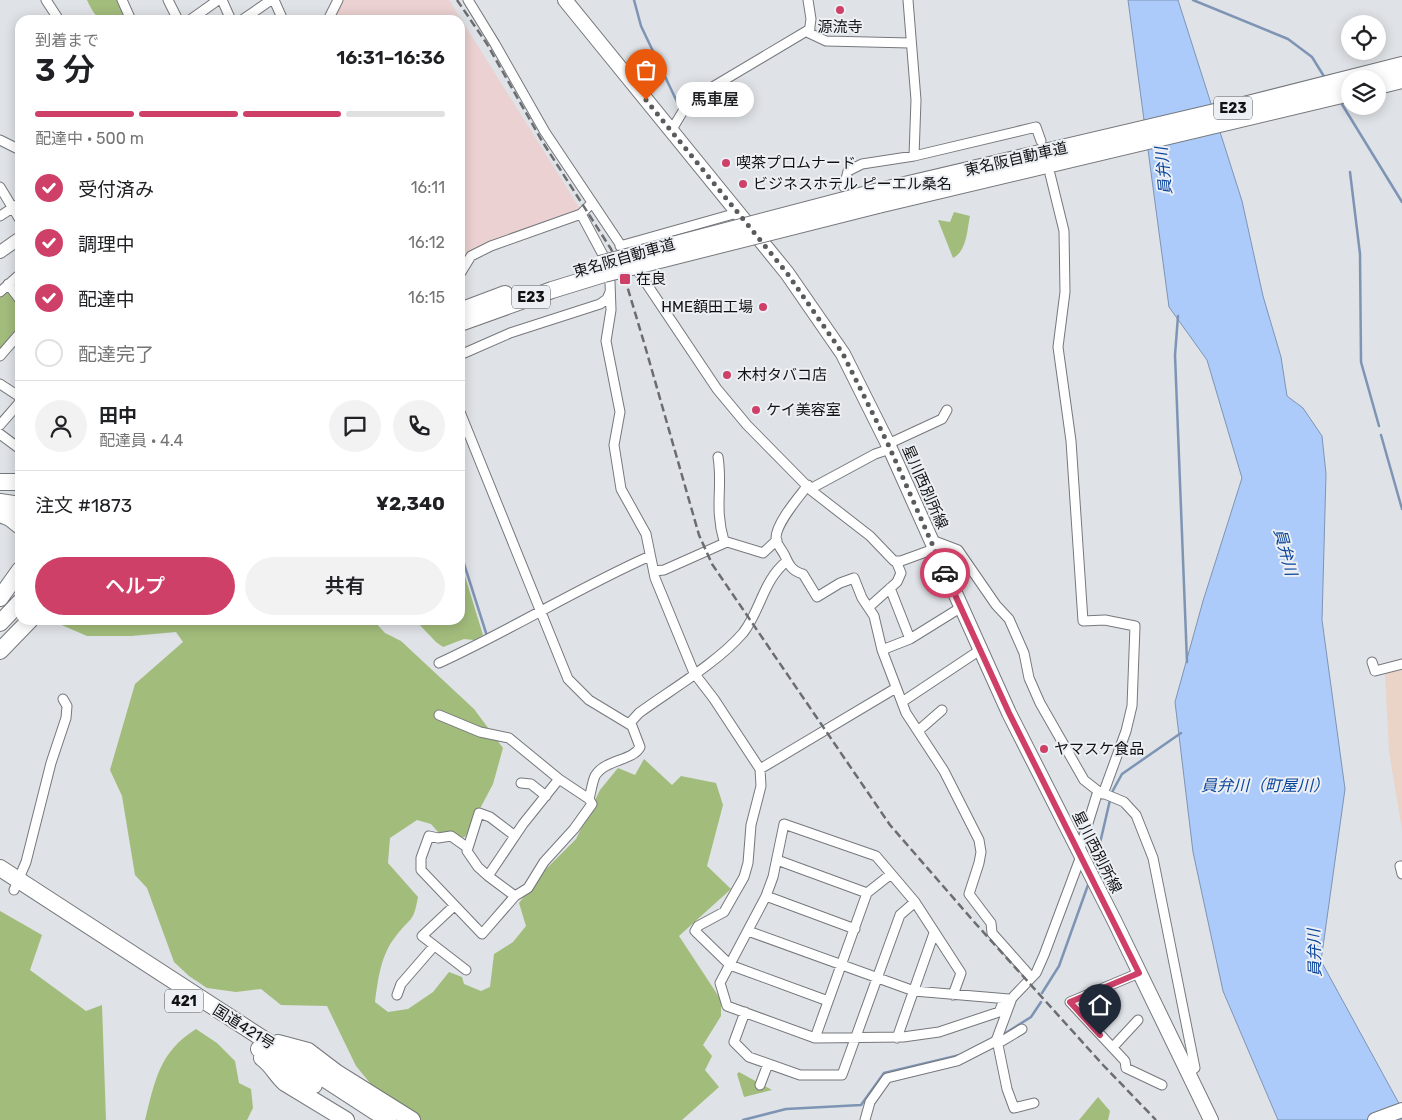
<!DOCTYPE html>
<html lang="ja">
<meta charset="utf-8">
<style>
body{margin:0;font-family:Rubik,"Noto Sans JP",sans-serif;background:#f2f2f2;color:#202124;height:100vh;display:flex;flex-direction:column;font-size:19px;white-space:nowrap}
*{box-sizing:border-box;margin:0}
p{font-size:16px;color:#757577}
.icon{flex:none;width:28px;height:28px;fill:none;stroke:currentColor;stroke-width:2;stroke-linecap:round;stroke-linejoin:round}
.map{position:relative;flex:1;overflow:hidden}
.side{position:absolute;left:15px;top:15px;width:450px;height:610px;display:flex;flex-direction:column;background:#fff;border-radius:15px;box-shadow:0 2px 12px #0003}
.side>*{flex:none}
.controls{position:absolute;left:1341px;top:15px;display:grid;gap:10px}
.controls a{display:grid;place-items:center;width:45px;height:45px;border-radius:50%;background:#fff;box-shadow:0 2px 12px #0003;font-size:25px}
.pin{position:absolute;display:grid;place-items:center;width:42px;height:42px;color:#fff;margin:-51px -21px;border-radius:50% 50% 50% 0;rotate:-45deg;box-shadow:0 0 5px #0007}
.pin .icon{rotate:45deg}
.courier{position:absolute;display:grid;place-items:center;width:50px;height:50px;margin:-25px;border:4px solid #cf4069;border-radius:50%;background:#fff;color:#222;box-shadow:0 1px 6px #0007}
.bubble{position:absolute;height:35px;border-radius:18px;background:#fff;box-shadow:0 2px 12px #0003;font-size:16px;font-weight:600;line-height:35px;text-align:center}
.summary em{font-style:normal;font-weight:600}
.summary div{display:flex;flex-direction:column-reverse}
.summary{display:flex;align-items:center;justify-content:space-between;height:85px;padding:0 20px}
h1{font-size:32px;font-weight:600;line-height:38px}
.bar{display:grid;grid-template-columns:repeat(4,1fr);gap:8px 5px;align-content:center;height:60px;padding:0 20px}
.bar i{height:6px;border-radius:4px;background:#e0e0e0}
.bar .current{background:#cf4069}
.bar p{grid-column:span 4}
.line{display:flex;align-items:center;gap:12px;padding:0 20px;border-top:1px solid #e0e0e0}
.line div{flex:1}
.round{display:grid;place-items:center;flex:none;width:52px;height:52px;border-radius:26px;background:#f2f2f2}
ol{padding:0 20px;list-style:none}
li{display:flex;align-items:center;gap:15px;height:55px}
li p{margin-inline-start:auto}
li .icon{padding:5px;border-radius:50%;background:#cf4069;color:#fff;stroke-width:4}
li:last-child{color:#757577}
li i{width:28px;height:28px;border:2px solid #e0e0e0;border-radius:50%}
.primary-button{display:flex;gap:10px;margin-top:auto;padding:10px 20px}
.primary-button a{flex:1;height:58px;border-radius:30px;background:#cf4069;color:#fff;font-size:20px;font-weight:600;line-height:58px;text-align:center}
.primary-button a+a{background:#f2f2f2;color:#202124}
.map>svg:first-child{display:block}
.industrial{fill:#ebd1d1}
.education{fill:#ead3c7}
.green{fill:#a2bc7c}
.water{fill:#accbfb;stroke:#7e94b5}
.lines{fill:none;stroke-linecap:round;stroke-linejoin:round}
.stream{stroke:#7e94b5;stroke-width:2.5}
.street-casing{stroke:#75787c;stroke-width:11}
.secondary-casing{stroke:#75787c;stroke-width:14}
.primary-casing{stroke:#75787c;stroke-width:16}
.highway-casing{stroke:#75787c;stroke-width:18}
.street{stroke:#fff;stroke-width:9}
.secondary{stroke:#fff;stroke-width:12}
.primary{stroke:#fff;stroke-width:14}
.highway{stroke:#fff;stroke-width:16}
.rail{stroke:#6c6d70;stroke-width:2.5;stroke-dasharray:8 4;stroke-linecap:butt}
.highway-bridge-casing{stroke:#75787c;stroke-width:18;stroke-linecap:butt}
.highway-bridge{stroke:#fff;stroke-width:16}
.done{stroke:#595b5d;stroke-width:5;stroke-dasharray:0 9}
.route{stroke:#cf4069;stroke-width:6}
.poi-dot{fill:#cf4069;stroke:#eceff3;stroke-width:2}
.labels{text-anchor:middle;stroke-width:4;stroke-linejoin:round;paint-order:stroke}
.shield{fill:#eceff3;stroke:#535456;stroke-width:1}
.shield-label{font-size:14px;font-weight:bold;fill:#111213}
.poi-label{font-size:15px;fill:#111213;stroke:#eceff3;text-anchor:start}
.street-label{font-size:15px;fill:#111213;stroke:#eceff3}
.water-label{font-size:16px;font-style:italic;fill:#07439c;stroke:#eceff3}
</style>
<div class="map">
<svg width="1402" height="1120" viewBox="0 0 1402 1120">
<rect width="100%" height="100%" fill="#dfe2e6"/>
<path class="industrial" d="M 343,0 L 449,0 L 582,212 L 487,244 L 460,267 L 460,20 L 334,20 Z"/>
<path class="education" d="M 1402,668 L 1402,830 L 1389,751 L 1385,673 Z"/>
<path class="green" d="M 87,0 L 121,0 L 130,20 C 103,20 99,26 87,0 Z
M 954,212 L 970,216 C 967,230 967,251 953,258 L 938,220 L 950,222 Z
M 8,288 L 20,306 L 20,327 L 0,351 L 0,296 Z
M 460,560 L 483,635 L 474,640 L 464,639 L 443,647 L 436,642 L 415,620 L 460,620 Z
M 50,620 L 373,620 L 385,633 L 401,641 L 474,709 L 503,748 L 493,784 L 465,837 L 446,841 L 431,824 L 417,820 L 390,838 L 388,863 L 418,897 C 413,924 411,916 396,936 C 381,954 378,979 375,1002 L 388,1012 L 408,1009 L 433,992 L 449,972 L 462,977 L 464,984 L 481,991 L 490,987 L 494,954 L 513,942 L 526,926 L 519,903 L 543,872 L 576,839 L 600,790 L 618,768 L 635,775 L 644,759 L 672,785 L 681,776 L 716,783 L 723,805 L 707,866 L 731,889 L 679,936 L 721,1000 L 721,1016 L 703,1045 L 712,1056 L 705,1070 L 719,1087 L 682,1120 L 416,1120 L 384,1100 L 356,1066 L 327,1006 L 281,1005 L 261,989 L 236,992 L 207,988 L 189,976 L 174,962 L 147,888 L 135,875 L 122,796 L 110,770 L 135,684 L 183,642 L 176,632 L 131,636 L 87,636 Z
M 0,911 L 42,935 L 30,970 L 86,1011 L 102,1005 L 106,1120 L 0,1120 Z
M 196,1029 L 217,1043 L 235,1061 L 239,1083 L 251,1089 L 253,1108 L 247,1120 L 145,1120 C 155,1081 159,1052 196,1029 Z
M 739,1072 L 772,1090 L 744,1097 L 737,1074 Z
M 1098,1097 L 1110,1111 L 1108,1120 L 1079,1120 Z"/>
<path class="water" d="M 1128,0 L 1178,0 L 1242,201 L 1263,296 L 1281,357 L 1287,396 L 1303,408 L 1322,436 L 1326,474 L 1322,620 L 1345,789 L 1321,961 L 1402,1109 L 1402,1120 L 1278,1120 L 1223,991 L 1193,852 L 1175,702 L 1203,601 L 1242,478 L 1207,360 L 1169,307 Z"/>
<g class="lines">
<path class="stream" d="M 634,0 L 641,26 L 680,108
M 1193,0 L 1288,39 L 1312,57 L 1325,78
M 1340,101 L 1402,202
M 1350,172 L 1360,254 L 1361,362 L 1379,426
M 1178,316 L 1175,355 L 1187,662
M 1381,435 L 1402,509
M 460,551 L 487,636
M 1111,794 L 1122,774 L 1181,733
M 1094,869 L 1110,800
M 1042,993 L 1059,966 L 1088,885
M 1001,1036 L 1031,1017 L 1041,1002
M 743,1120 L 786,1109 L 861,1105 L 884,1073 L 960,1055"/>
<defs>
<path id="street" d="M 46,0 L 59,20
M 122,0 L 131,20
M 168,0 L 178,20
M 222,0 L 231,20
M 274,0 L 283,20
M 468,0 L 495,44 L 545,132 L 717,389 L 747,425 L 812,491 L 870,536 L 894,561 L 901,561 L 934,549
M 808,0 L 811,19 L 809,33 L 826,41 L 910,43
M 908,0 L 916,100 L 914,156
M 190,20 L 218,0
M 242,20 L 271,0
M 328,20 L 338,0
M 671,131 L 686,106 L 694,98 L 810,29
M 0,140 L 20,150
M 1050,174 L 1064,231 L 1065,292 L 1058,347 L 1071,441 L 1083,621 L 1105,620 L 1135,626 L 1132,706 L 1126,731 L 1103,794
M 0,187 L 20,220
M 844,187 L 848,171 L 862,164 L 914,156 L 1036,127 L 1041,141
M 581,214 L 603,255 L 610,282 L 611,310 L 606,341 L 620,412 L 614,445 L 621,489 L 646,534 L 655,578 L 694,673 L 714,699 L 760,769 L 761,786 L 751,825 L 748,863 L 744,877 L 724,912 L 698,926 L 695,931 L 730,965 L 828,1001
M 0,216 L 20,203
M 620,246 L 737,213
M 460,274 L 471,256 L 491,246 L 581,214 L 591,204
M 8,284 L 20,300
M 0,292 L 20,274
M 460,355 L 510,333 L 600,304 L 607,299 L 610,292
M 0,356 L 20,333
M 0,384 L 20,397
M 0,425 L 20,402
M 0,434 L 20,449
M 888,444 L 942,419 L 947,410
M 718,457 C 723,487 714,507 724,541 L 763,553 L 777,540
M 808,485 C 799,497 776,523 776,538 C 776,544 783,551 785,556 C 789,565 792,571 803,574 L 817,597 L 840,583 L 854,578 L 862,598 L 874,616 L 882,650 L 906,713 L 944,771 L 979,840 L 981,852 L 979,863 L 969,894 L 991,923 L 992,933 L 1031,977
M 812,488 L 875,454 L 890,449
M 932,542 L 937,542 L 958,550 L 996,605 L 1009,619 L 1024,653 L 1029,678 L 1040,703 L 1084,780 L 1098,791 L 1124,802 L 1136,815 L 1153,858 L 1195,1068 L 1188,1072
M 654,571 L 664,570 L 727,542
M 890,588 L 910,639
M 869,607 L 897,582 L 901,573 L 896,561
M 882,650 L 910,639 L 960,608
M 1372,662 L 1375,671 L 1402,664
M 439,663 C 511,630 578,588 650,556
M 902,702 L 980,650
M 439,715 L 480,732 L 509,738 L 559,779 L 589,799 C 591,792 592,783 595,776 C 605,759 633,761 640,747 L 632,726 L 589,700 L 568,679 L 460,412
M 629,724 L 639,713 C 672,689 717,663 743,633 C 761,610 763,580 787,561
M 918,731 L 942,710
M 760,769 L 896,688
M 521,783 L 531,784 L 546,796
M 468,848 L 451,836 L 438,838 L 429,836 L 421,858 L 421,870 L 482,934 L 515,896 L 488,876 L 523,824 L 559,779
M 1079,852 L 1098,791
M 777,860 L 867,893
M 1402,866 L 1400,866 L 1402,874
M 488,876 L 478,867 L 467,851 L 479,813 L 490,817 L 515,836
M 14,890 L 26,862 L 51,763 L 66,718 L 67,706 L 63,699
M 515,896 L 528,888 L 544,862 L 574,829 L 592,804 L 589,799
M 766,896 L 855,929
M 454,906 L 422,936 L 466,970
M 748,931 L 914,991 L 1009,999
M 1139,973 L 1070,1002 L 1125,1061 L 1126,1068 L 1162,1085
M 397,995 L 401,984 L 434,946
M 953,995 L 961,973 L 915,902 L 876,856 L 784,824 L 773,877 L 766,896 L 720,983 L 727,1006 L 815,1038 L 903,1037 L 939,1032 L 999,1012 L 1004,1000
M 745,1012 L 734,1042 L 749,1057 L 800,1075 L 842,1075 L 900,915 L 915,902
M 815,1038 L 867,893 L 891,874
M 897,1038 L 934,933
M 995,1041 L 998,1045 L 1007,1089 L 1014,1108 L 1034,1103
M 997,1044 L 1022,1029
M 1113,1047 L 1138,1020
M 760,1085 L 768,1064
M 865,1120 L 870,1102 L 887,1078 L 957,1061 L 996,1041 L 1012,998 L 1036,973 L 1044,955 L 1081,856"/>
<path id="secondary" d="M 0,252 L 20,238"/>
<path id="primary" d="M 565,0 L 787,273 L 843,354 L 888,444 L 1009,713 L 1114,920 L 1211,1120
M 1375,1120 L 1402,1110"/>
<path id="highway" d="M 1378,86 L 1402,80
M 875,192 L 1232,108 L 1402,65
M 878,205 L 1350,93
M 460,311 L 505,294
M 460,323 L 552,290 L 604,274
M 0,482 L 20,482
M 0,502 L 20,505
M 0,514 L 10,518 L 20,526
M 0,598 L 20,570
M 0,623 L 20,602
M 0,651 L 30,620
M 0,868 L 388,1120
M 278,1043 L 308,1051 L 337,1073 L 412,1120
M 259,1049 L 314,1085
M 262,1058 C 272,1065 276,1075 285,1083 L 346,1120"/>
</defs>
<use href="#street" class="street-casing"/>
<use href="#secondary" class="secondary-casing"/>
<use href="#primary" class="primary-casing"/>
<use href="#highway" class="highway-casing"/>
<use href="#street" class="street"/>
<use href="#secondary" class="secondary"/>
<use href="#primary" class="primary"/>
<use href="#highway" class="highway"/>
<path class="rail" d="M 457,0 L 487,44 L 542,141 L 611,249 L 625,279 L 645,346 L 699,535 L 712,564 L 890,825 L 976,924 L 1103,1065 L 1156,1120"/>
<defs>
<path id="highway-bridge" d="M 600,264 L 875,192
M 604,274 L 878,205"/>
</defs>
<use href="#highway-bridge" class="highway-bridge-casing"/>
<use href="#highway-bridge" class="highway-bridge"/>
</g>
<g class="lines">
<path class="done" d="M 646,100 L 787,273 L 843,354 L 888,444 L 945,573"/>
<path class="route" d="M 945,573 L 1009,713 L 1139,973 L 1070,1002 L 1100,1035"/>
</g>
<g class="poi-dot">
<circle cx="840" cy="10" r="5"/>
<circle cx="726" cy="163" r="5"/>
<circle cx="743" cy="184" r="5"/>
<rect x="619" y="273" width="12" height="12" rx="2.5"/>
<circle cx="763" cy="307" r="5"/>
<circle cx="727" cy="375" r="5"/>
<circle cx="756" cy="410" r="5"/>
<circle cx="1044" cy="749" r="5"/>
</g>
<g class="labels">
<g class="shield">
<rect x="1214" y="96.5" width="38" height="23" rx="4"/>
<rect x="512" y="285.5" width="38" height="23" rx="4"/>
<rect x="165" y="989.5" width="38" height="23" rx="4"/>
</g>
<g class="shield-label">
<text x="1233" y="113">E23</text>
<text x="531" y="302">E23</text>
<text x="184" y="1006">421</text>
</g>
<g class="poi-label">
<text x="840" y="32" text-anchor="middle">源流寺</text>
<text x="736" y="168">喫茶プロムナード</text>
<text x="753" y="189">ビジネスホテル ピーエル桑名</text>
<text x="636" y="284">在良</text>
<text x="753" y="312" text-anchor="end">HME額田工場</text>
<text x="737" y="380">木村タバコ店</text>
<text x="766" y="415">ケイ美容室</text>
<text x="1054" y="754">ヤマスケ食品</text>
</g>
<g class="street-label">
<text transform="translate(1016 159) rotate(-13)" y="5">東名阪自動車道</text>
<text transform="translate(624 258) rotate(-16)" y="5">東名阪自動車道</text>
<text transform="translate(925 487) rotate(66)" y="5">星川西別所線</text>
<text transform="translate(1097 852) rotate(63)" y="5">星川西別所線</text>
<text transform="translate(244 1027) rotate(32)" y="5">国道421号</text>
</g>
<g class="water-label">
<text transform="translate(1163 171) rotate(-96)" y="6">員弁川</text>
<text transform="translate(1286 552) rotate(75)" y="6">員弁川</text>
<text x="1265" y="791">員弁川（町屋川）</text>
<text transform="translate(1314 953) rotate(-92)" y="6">員弁川</text>
</g>
</g>
</svg>
<div class="controls">
<a><svg class="icon" aria-label="locate" viewBox="0 0 24 24"><circle cx="12" cy="12" r="6"/><path d="M12 2v4M12 18v4M2 12h4M18 12h4"/></svg></a>
<a><svg class="icon" aria-label="layers" viewBox="0 0 24 24"><path d="M12 4l9 5-9 5-9-5zM3 14l9 5 9-5"/></svg></a>
</div>
<div class="pin" style="left:646px;top:100px;background:#ea580c"><svg class="icon" aria-label="bag" viewBox="0 0 24 24"><path d="M5 8h14l-1 12H6zM9 8a3 3 0 0 1 6 0"/></svg></div>
<div class="pin" style="left:1100px;top:1035px;background:#1f2937"><svg class="icon" aria-label="home" viewBox="0 0 24 24"><path d="M3 11l9-7 9 7M6 9v11h12V9"/></svg></div>
<div class="courier" style="left:945px;top:573px"><svg class="icon" aria-label="car" viewBox="0 0 24 24"><path d="M5 17H2v-5l4-1 3-4h7l3 4 3 1v5h-3M9 17h6M6 11h13"/><circle cx="7" cy="17" r="2"/><circle cx="17" cy="17" r="2"/></svg></div>
<div class="bubble" style="left:676px;top:82px;width:78px">馬車屋</div>
<section class="side">
<div class="summary"><div><h1>3 分</h1><p>到着まで</p></div><em>16:31–16:36</em></div>
<div class="bar"><i class="current"></i><i class="current"></i><i class="current"></i><i></i><p>配達中 · 500 m</p></div>
<ol>
<li><svg class="icon" aria-label="check" viewBox="0 0 24 24"><path d="M5 12l5 5 9-10"/></svg>受付済み<p>16:11</p></li>
<li><svg class="icon" aria-label="check" viewBox="0 0 24 24"><path d="M5 12l5 5 9-10"/></svg>調理中<p>16:12</p></li>
<li><svg class="icon" aria-label="check" viewBox="0 0 24 24"><path d="M5 12l5 5 9-10"/></svg>配達中<p>16:15</p></li>
<li><i></i>配達完了</li>
</ol>
<div class="line" style="height:90px"><a class="round"><svg class="icon" aria-label="person" viewBox="0 0 24 24"><circle cx="12" cy="8" r="4"/><path d="M4 21q1-7 8-7t8 7"/></svg></a><div><b>田中</b><p>配達員 · 4.4</p></div><a class="round"><svg class="icon" aria-label="chat" viewBox="0 0 24 24"><path d="M4 5h16v11H9l-5 4z"/></svg></a><a class="round"><svg class="icon" aria-label="phone" viewBox="0 0 24 24"><path d="M5 4h4l2 5-3 2q2 4 5 5l2-3 5 2v4C11 20 4 13 5 4z"/></svg></a></div>
<div class="line" style="height:65px"><div>注文 #1873</div><b>¥2,340</b></div>
<div class="primary-button"><a>ヘルプ</a><a>共有</a></div>
</section>
</div>
